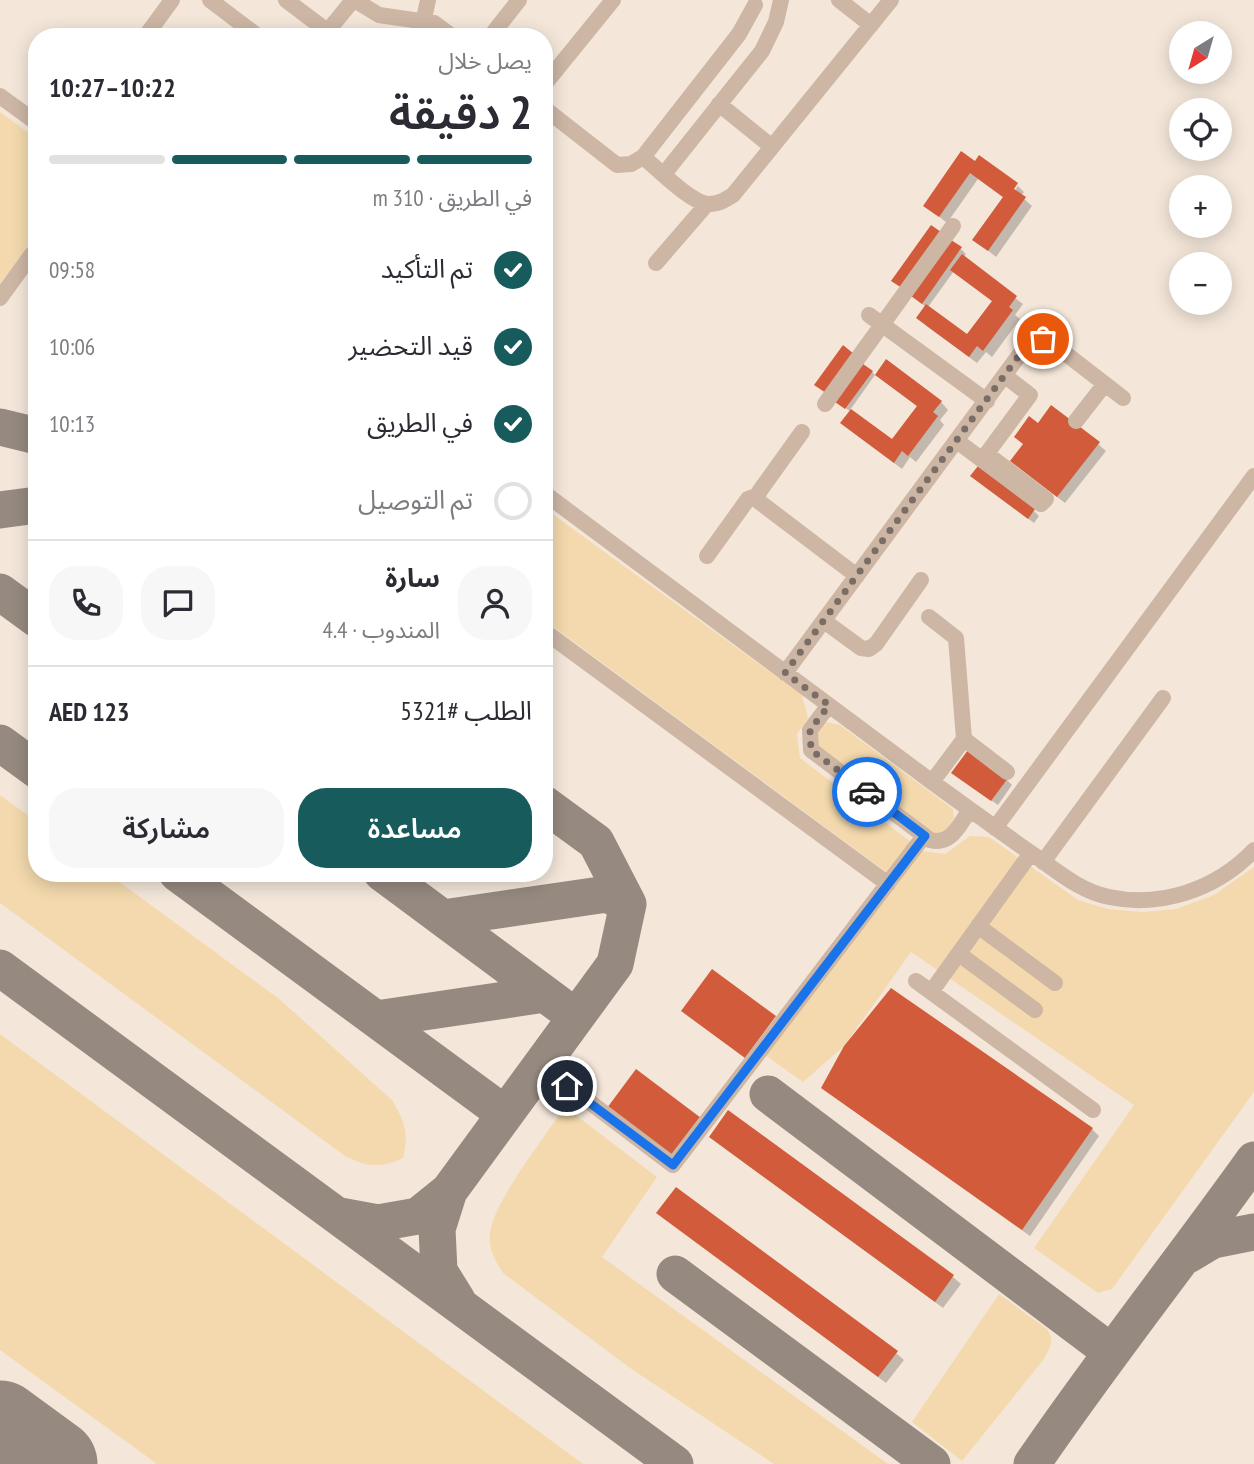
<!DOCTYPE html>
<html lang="ar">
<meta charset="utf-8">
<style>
body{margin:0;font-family:"PT Sans Narrow","Noto Sans Arabic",sans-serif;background:#f7f7f7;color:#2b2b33;direction:rtl;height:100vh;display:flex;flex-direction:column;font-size:26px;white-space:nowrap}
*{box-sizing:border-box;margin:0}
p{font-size:23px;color:#7c7c81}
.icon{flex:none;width:38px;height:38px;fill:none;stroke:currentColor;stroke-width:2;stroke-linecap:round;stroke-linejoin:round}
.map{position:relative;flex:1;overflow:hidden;direction:ltr}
.panel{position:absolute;left:28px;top:28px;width:525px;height:854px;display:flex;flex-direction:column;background:#fff;border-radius:28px;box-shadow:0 4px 18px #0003;direction:rtl}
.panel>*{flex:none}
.needle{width:46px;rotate:217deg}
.tools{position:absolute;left:1169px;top:21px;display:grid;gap:14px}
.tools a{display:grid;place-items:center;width:63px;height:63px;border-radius:50%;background:#fff;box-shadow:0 4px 18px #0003;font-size:35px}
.pin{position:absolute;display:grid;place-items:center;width:60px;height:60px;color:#fff;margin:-30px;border:4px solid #fff;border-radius:50%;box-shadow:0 2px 7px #0007}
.courier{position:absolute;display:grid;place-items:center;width:70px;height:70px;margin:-35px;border:5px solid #1a73e8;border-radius:50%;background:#fff;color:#222;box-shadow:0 2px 9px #0007}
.overview em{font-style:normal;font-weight:600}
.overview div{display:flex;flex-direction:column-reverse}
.overview{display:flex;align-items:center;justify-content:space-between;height:119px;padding:0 21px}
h1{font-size:46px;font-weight:600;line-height:52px}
.bar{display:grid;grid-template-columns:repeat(4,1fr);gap:10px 7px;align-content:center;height:84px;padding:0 21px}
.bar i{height:9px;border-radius:5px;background:#e1e1e2}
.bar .active{background:#185b5d}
.bar p{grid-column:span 4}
.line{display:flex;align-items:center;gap:18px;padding:0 21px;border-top:2px solid #e1e1e2}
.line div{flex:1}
.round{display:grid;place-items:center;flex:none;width:74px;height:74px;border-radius:28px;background:#f7f7f7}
ol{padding:0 21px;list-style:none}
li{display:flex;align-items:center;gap:21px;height:77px}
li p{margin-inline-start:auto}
li .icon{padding:7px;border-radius:50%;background:#185b5d;color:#fff;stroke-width:4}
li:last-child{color:#7c7c81}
li i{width:38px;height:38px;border:4px solid #e1e1e2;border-radius:50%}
.primary-button{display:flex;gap:14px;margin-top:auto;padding:14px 21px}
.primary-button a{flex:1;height:80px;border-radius:28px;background:#185b5d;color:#fff;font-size:28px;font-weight:600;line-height:80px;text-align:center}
.primary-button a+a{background:#f7f7f7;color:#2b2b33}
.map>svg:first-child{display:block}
.sand{fill:#f3d9ad}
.shadow{fill:#0003;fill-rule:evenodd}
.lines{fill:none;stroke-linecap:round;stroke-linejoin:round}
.taxiway{stroke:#968a80;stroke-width:37}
.runway{stroke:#968a80;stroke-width:91}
.building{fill:#d15b3a}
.minor{stroke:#cdb6a4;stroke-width:16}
.done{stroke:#7a6d66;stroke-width:7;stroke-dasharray:0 12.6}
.route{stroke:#1a73e8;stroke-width:9}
</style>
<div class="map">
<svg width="1254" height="1464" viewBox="0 0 1254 1464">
<rect width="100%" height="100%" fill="#f4e7da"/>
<path class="sand" d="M 0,112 L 37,139 L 37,247 L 30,243 L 0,284 Z
M 544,508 L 802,695 L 808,718 L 797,734 L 800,758 L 923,851 L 945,854 L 970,836 L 989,837 L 1078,900 L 1108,909 L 1142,912 L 1176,909 L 1214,895 L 1254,867 L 1254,1092 L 1112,1289 L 1098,1293 L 1034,1248 L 1134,1105 L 911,952 L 844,1046 L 803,1082 L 765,1055 L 897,880 L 544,620 Z
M 826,722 L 840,725 L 953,809 L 954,818 L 944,833 L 933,833 L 817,746 L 817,733 Z
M 0,795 L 37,822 L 37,873 L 107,873 L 278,998 L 392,1100 C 405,1122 409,1133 403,1158 C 379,1169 368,1167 345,1156 L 0,903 Z
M 0,1034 L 583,1464 L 157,1464 L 0,1350 Z
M 565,1107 L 657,1177 L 602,1257 L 888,1464 L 774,1464 L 630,1368 L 503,1273 C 495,1260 488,1249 490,1233 C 494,1201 545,1136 565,1107 Z
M 999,1294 L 1047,1329 C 1055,1340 1050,1348 1044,1359 L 962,1461 L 912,1422 Z"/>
<path class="shadow" d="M 962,154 L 1010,197 L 1018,186 L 1024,192 L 1021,196 L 1032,206 L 996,257 L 975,240 L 1004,198 L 978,179 L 947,223 L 925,205 Z
M 961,249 L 966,254 L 963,258 L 1023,304 L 1015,315 L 1020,319 L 992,357 L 986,352 L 977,363 L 925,325 L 926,307 L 918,301 ZM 954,271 L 993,302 L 967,337 L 928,307 Z
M 872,372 L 875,375 L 850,410 L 892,442 L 918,407 L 885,382 L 941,402 L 948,410 L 940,420 L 944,425 L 916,462 L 910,457 L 902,469 L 850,430 L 851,412 L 841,405 Z
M 1038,425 L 1098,444 L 1106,451 L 1065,503 L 1019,468 Z
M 978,481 L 1034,511 L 1039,516 L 1034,523 Z
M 959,778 L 1007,780 L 1012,785 L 998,805 Z
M 823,1088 L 1092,1129 L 1099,1136 L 1030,1236 Z
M 728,1113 L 953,1277 L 961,1284 L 943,1308 L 719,1144 Z
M 659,1213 L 896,1353 L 904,1360 L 886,1383 Z"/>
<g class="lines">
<path class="taxiway" d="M 0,427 L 37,436
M 0,510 L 37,505
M 0,592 L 37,619
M 0,743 L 37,770
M 177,873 L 505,1114
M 382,873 L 576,1017
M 443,918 L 607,894 L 628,904
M 0,968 L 675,1464
M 376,1019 L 545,994
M 768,1094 L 1111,1352
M 449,1191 L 615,964 L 628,904 L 596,842 L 544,804
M 340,1216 L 378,1223 L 418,1216 L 449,1191 L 437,1229 L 439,1271 L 457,1300
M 1188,1255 L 1213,1240 L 1254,1232
M 675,1274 L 932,1464
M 1032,1464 C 1103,1360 1181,1262 1254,1160"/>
<path class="runway" d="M 0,1426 L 52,1464"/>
</g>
<path class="building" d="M 961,151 L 975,161 L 979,155 L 1018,183 L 1014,189 L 1026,197 L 988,251 L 972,240 L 1003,197 L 970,173 L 939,217 L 923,206 Z
M 931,225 L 941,232 L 902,288 L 891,281 Z
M 951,240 L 962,247 L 922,304 L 911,296 Z
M 962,254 L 1017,296 L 1009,307 L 1013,310 L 983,351 L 977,346 L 969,357 L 916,318 L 926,304 L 967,334 L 992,301 L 950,270 Z
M 843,345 L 854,354 L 826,393 L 814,385 Z
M 886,359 L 942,401 L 933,412 L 938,416 L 908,456 L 902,451 L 894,463 L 840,423 L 851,409 L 892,439 L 917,406 L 875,375 Z
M 863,364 L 873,371 L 845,409 L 835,402 Z
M 1051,405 L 1100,442 L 1057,497 L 1010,461 L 1023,444 L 1014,437 L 1029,416 L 1038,423 Z
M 978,466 L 1035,509 L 1028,519 L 970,476 Z
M 968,750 L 1008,778 L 991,801 L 951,773 Z
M 712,969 L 776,1016 L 745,1058 L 681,1011 Z
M 891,988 L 1093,1128 L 1022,1230 L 821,1088 L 844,1046 Z
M 636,1069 L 701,1118 L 672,1157 L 607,1108 Z
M 728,1110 L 954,1275 L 935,1302 L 709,1137 Z
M 676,1187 L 898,1351 L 878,1377 L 656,1213 Z"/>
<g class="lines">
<path class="minor" d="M 210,0 L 259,37
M 286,0 L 327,31
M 354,0 L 379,15 L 434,23 L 453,37
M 839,0 L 871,25
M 145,37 L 172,0
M 323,37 L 353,0
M 420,37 L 428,0
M 490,37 L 519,0
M 544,85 L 613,0
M 0,96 L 37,123
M 719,104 L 772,147
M 544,108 L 617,165 L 631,164 L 643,157 C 658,169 689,201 707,204 C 717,205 725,200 733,195 L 891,0
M 643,157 L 739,34 L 755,5
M 664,174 L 762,51 L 776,22 L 781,0
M 656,263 L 707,204
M 0,298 L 32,254 L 37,257
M 869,315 L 987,401
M 825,404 L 953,226
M 1076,421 L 1104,385
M 957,441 L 1041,504 L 1046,499 L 987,454
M 982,460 L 1030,395 L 1005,376
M 544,493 C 674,589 803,686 932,782 C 965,806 998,830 1031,853 C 1056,870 1079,891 1109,897 C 1162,908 1217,889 1254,850
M 757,500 L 759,492 L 802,432
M 707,556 L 748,499 L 753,497 L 857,576
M 929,617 L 956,638 L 964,739 L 1007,772
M 824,621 L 861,648 L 869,649 L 876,644 L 921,580
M 544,631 L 888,884
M 785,673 L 1026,346 L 1036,338 L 1052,343 L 1123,398
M 829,705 L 810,730 L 811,750 L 930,840 C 951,846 959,825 970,810
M 932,782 L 964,739
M 995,828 L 1254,476
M 1043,862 L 1163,698
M 978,926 L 1055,983
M 959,954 L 1035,1010
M 916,981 L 1093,1110
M 931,992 L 1031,853
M 567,1085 L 673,1165 L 924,836"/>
</g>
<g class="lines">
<path class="done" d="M 867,792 L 811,750 L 810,730 L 829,705 L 785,673 L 1026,346 L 1036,338 L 1043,339"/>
<path class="route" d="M 567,1086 L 673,1165 L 925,836 L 867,792"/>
</g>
</svg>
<div class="tools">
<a><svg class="needle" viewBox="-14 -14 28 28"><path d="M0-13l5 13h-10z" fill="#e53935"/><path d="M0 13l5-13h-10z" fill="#7c7c81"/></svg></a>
<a><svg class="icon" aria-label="locate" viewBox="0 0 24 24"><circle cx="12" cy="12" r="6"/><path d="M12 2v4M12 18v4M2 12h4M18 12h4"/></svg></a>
<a>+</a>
<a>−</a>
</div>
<div class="pin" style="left:1043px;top:339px;background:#ea580c"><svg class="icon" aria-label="bag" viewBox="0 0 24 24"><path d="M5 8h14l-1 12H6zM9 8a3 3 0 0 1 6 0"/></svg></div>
<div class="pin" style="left:567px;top:1086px;background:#1f2937"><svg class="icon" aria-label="home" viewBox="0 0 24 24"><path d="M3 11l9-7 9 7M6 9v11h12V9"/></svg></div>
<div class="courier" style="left:867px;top:792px"><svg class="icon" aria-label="car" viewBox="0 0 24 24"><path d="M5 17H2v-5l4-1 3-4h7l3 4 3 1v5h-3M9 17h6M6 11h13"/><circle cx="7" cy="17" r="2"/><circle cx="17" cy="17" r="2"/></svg></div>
<section class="panel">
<div class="overview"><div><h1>2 دقيقة</h1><p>يصل خلال</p></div><em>10:22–10:27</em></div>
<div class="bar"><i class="active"></i><i class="active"></i><i class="active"></i><i></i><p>في الطريق · 310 m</p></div>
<ol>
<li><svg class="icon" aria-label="check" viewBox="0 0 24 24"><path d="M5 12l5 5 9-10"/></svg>تم التأكيد<p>09:58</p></li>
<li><svg class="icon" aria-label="check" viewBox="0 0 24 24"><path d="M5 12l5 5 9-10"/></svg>قيد التحضير<p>10:06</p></li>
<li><svg class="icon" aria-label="check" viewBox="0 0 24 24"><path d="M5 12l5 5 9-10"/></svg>في الطريق<p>10:13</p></li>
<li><i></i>تم التوصيل</li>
</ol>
<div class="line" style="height:126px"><a class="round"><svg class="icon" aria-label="person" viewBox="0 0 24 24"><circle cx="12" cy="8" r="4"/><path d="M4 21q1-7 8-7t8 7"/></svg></a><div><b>سارة</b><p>المندوب · 4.4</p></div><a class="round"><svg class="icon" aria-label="chat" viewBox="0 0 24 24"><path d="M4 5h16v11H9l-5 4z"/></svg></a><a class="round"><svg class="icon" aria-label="phone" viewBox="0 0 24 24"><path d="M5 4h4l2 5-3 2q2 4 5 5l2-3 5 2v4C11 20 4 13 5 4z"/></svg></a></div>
<div class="line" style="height:91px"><div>الطلب #5321</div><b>AED 123</b></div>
<div class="primary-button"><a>مساعدة</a><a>مشاركة</a></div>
</section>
</div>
